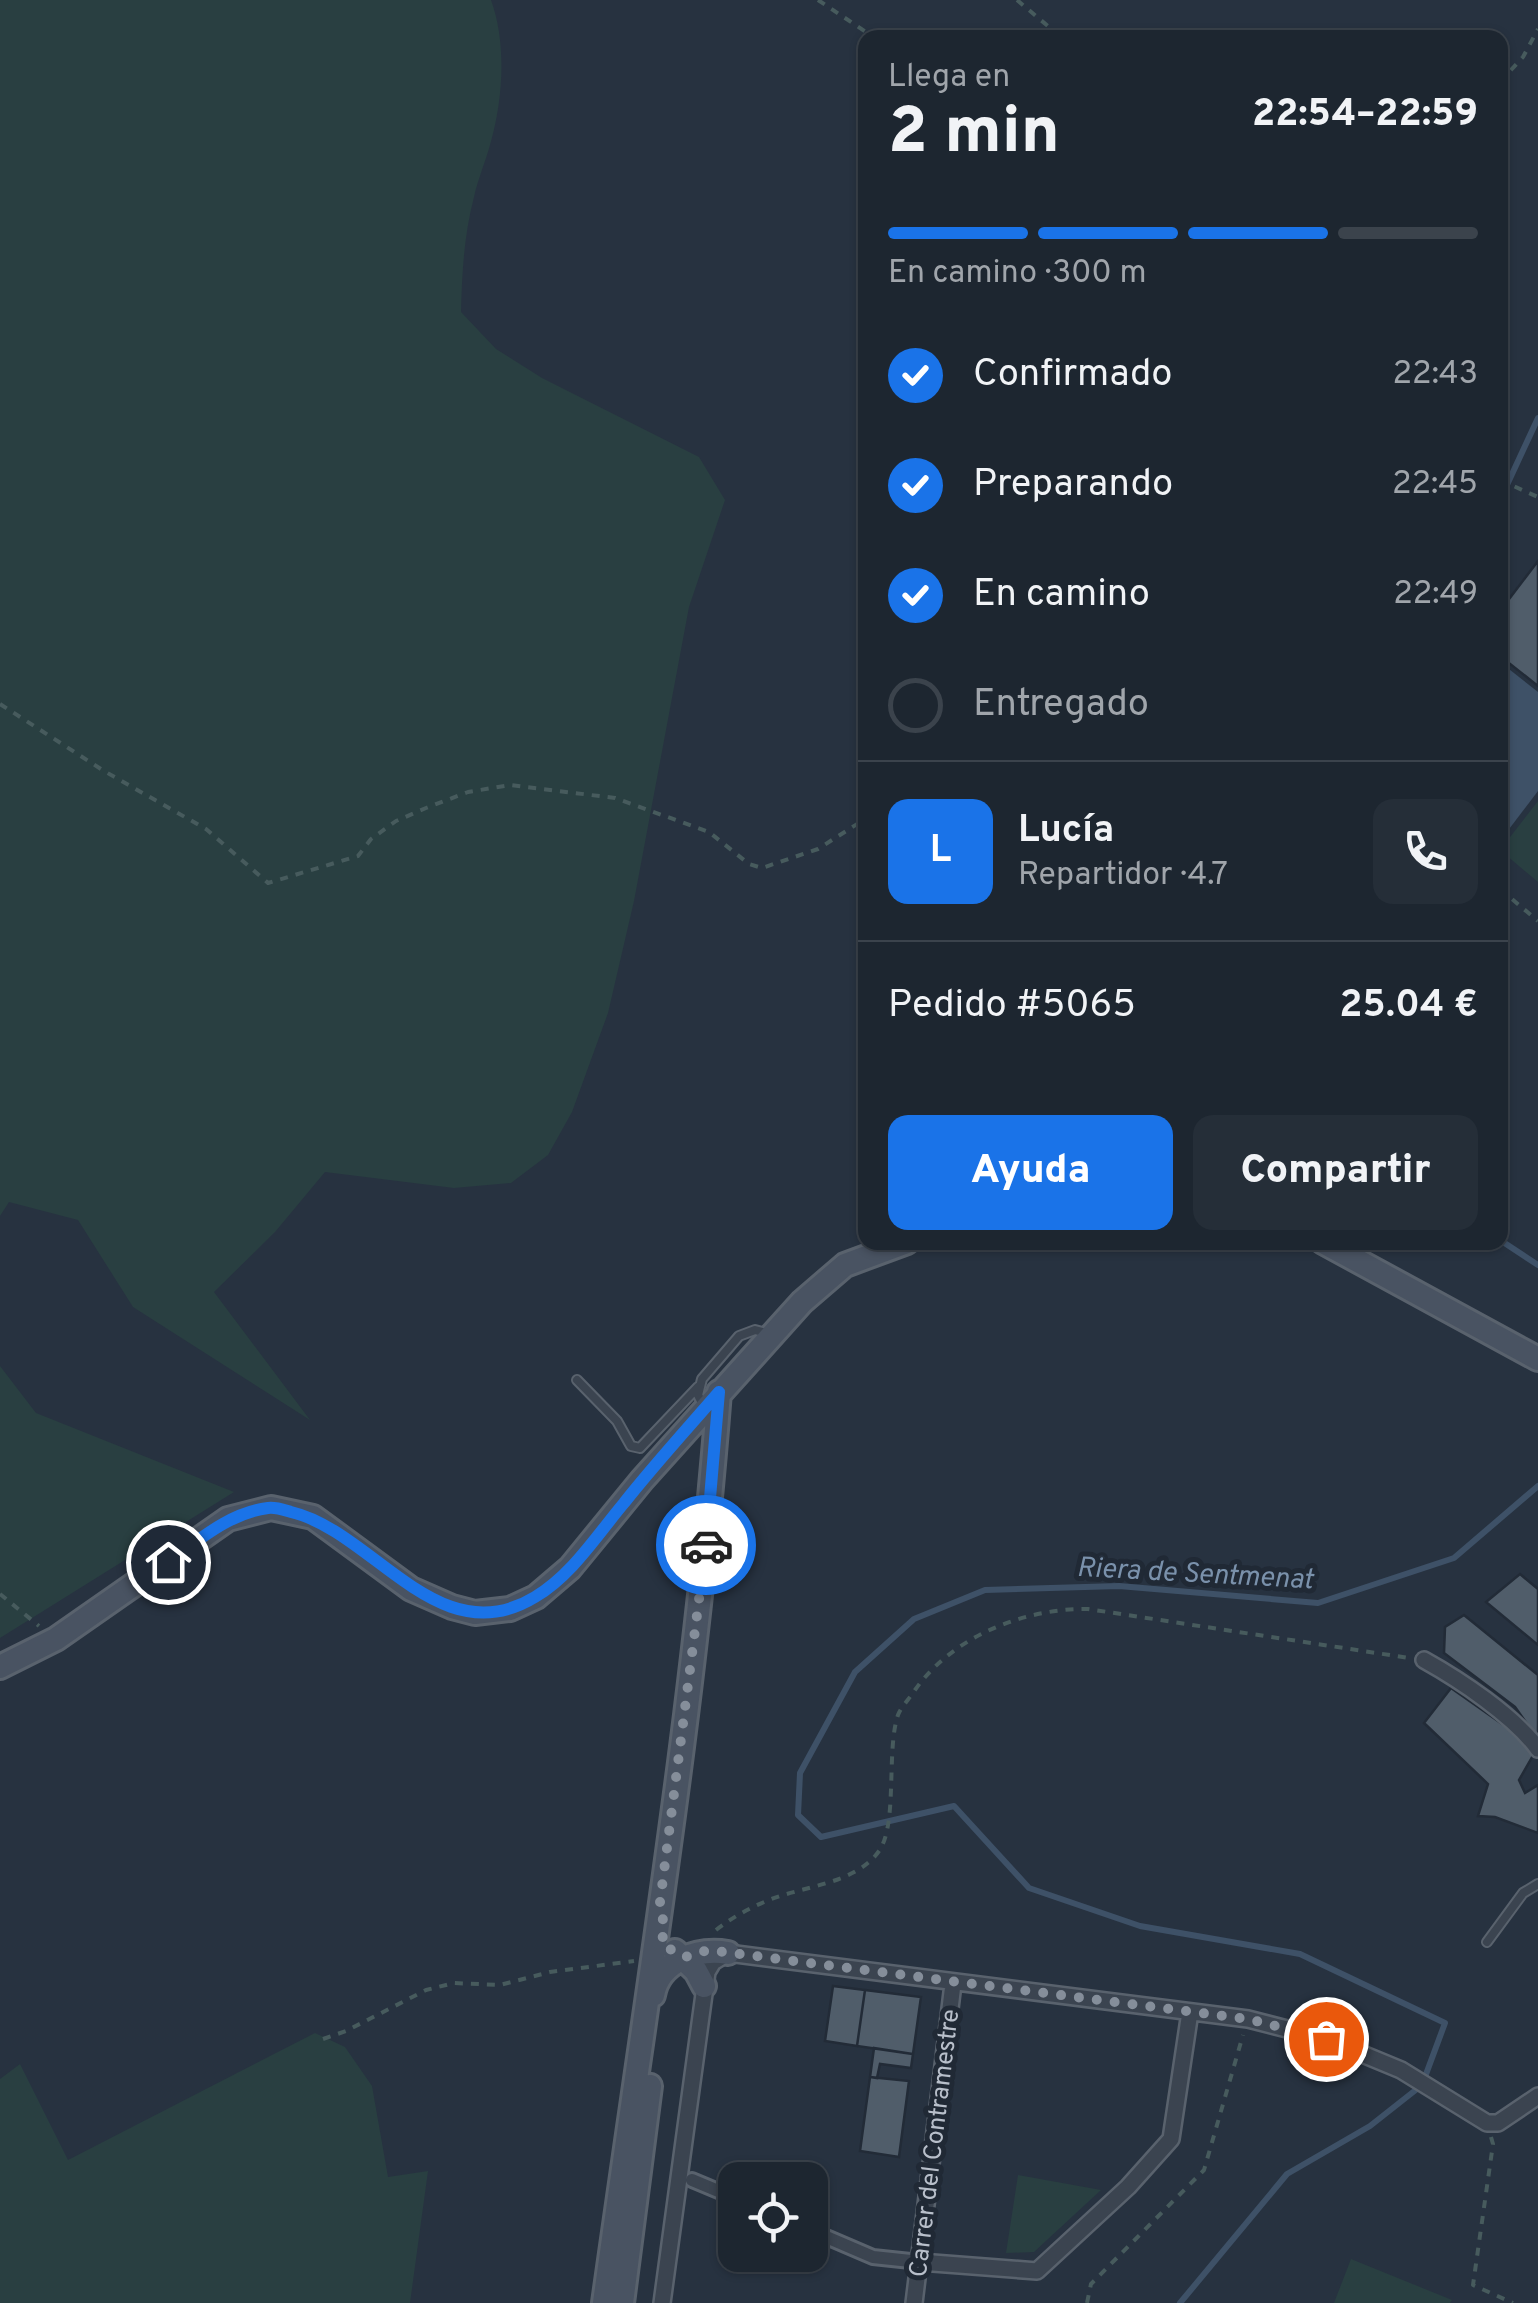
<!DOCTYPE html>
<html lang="es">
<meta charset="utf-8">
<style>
body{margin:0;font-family:Overpass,sans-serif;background:#252e38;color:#f1f3f6;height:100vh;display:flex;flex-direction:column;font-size:38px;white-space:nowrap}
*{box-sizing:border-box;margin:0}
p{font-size:32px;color:#a0a5ab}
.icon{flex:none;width:55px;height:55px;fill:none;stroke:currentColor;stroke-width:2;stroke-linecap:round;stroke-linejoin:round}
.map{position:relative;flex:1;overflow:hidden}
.sheet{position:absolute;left:858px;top:30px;width:650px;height:1220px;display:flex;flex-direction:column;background:#1d2630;border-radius:20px;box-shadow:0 2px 8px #0004,0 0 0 2px #3b434c}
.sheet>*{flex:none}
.fabs{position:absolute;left:718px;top:2162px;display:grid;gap:20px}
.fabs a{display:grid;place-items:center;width:110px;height:110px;border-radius:20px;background:#1d2630;box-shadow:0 2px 8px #0004,0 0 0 2px #3b434c;font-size:50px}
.pin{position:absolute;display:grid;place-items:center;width:85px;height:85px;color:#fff;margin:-42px;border:5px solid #fff;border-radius:50%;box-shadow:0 2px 10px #0007}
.courier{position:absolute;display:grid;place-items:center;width:100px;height:100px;margin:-50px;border:8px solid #1a73e8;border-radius:50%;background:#fff;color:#222;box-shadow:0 2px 12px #0007}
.head em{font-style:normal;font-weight:800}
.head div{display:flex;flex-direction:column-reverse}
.head{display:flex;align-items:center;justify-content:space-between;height:170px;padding:0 30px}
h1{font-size:65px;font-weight:800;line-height:75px}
.bar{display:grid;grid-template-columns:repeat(4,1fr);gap:15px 10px;align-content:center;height:120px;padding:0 30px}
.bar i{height:12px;border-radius:8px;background:#3b434c}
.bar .selected{background:#1a73e8}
.bar p{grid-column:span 4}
.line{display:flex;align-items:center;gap:25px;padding:0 30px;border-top:2px solid #3b434c}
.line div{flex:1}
.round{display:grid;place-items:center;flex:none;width:105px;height:105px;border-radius:20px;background:#252e38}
ol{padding:0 30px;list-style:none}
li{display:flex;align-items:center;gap:30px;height:110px}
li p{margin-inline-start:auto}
li .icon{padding:10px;border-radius:50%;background:#1a73e8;color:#fff;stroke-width:4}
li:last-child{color:#a0a5ab}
li i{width:55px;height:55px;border:5px solid #3b434c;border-radius:50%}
.button{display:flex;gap:20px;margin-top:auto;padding:20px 30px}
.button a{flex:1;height:115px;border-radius:20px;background:#1a73e8;color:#fff;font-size:40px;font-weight:800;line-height:115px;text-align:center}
.button a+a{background:#252e38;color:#f1f3f6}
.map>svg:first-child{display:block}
.green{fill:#293f41}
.water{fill:#3e5167}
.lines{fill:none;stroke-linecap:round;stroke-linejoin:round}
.stream{stroke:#3e5167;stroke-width:6}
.building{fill:#505d6a;stroke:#222b37;stroke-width:2.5}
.service-casing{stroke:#59626d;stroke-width:12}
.pedestrian-casing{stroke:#59626d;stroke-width:18}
.minor-casing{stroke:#59626d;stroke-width:20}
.secondary-casing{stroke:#59626d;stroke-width:28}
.path{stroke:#475b5d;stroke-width:4;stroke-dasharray:8 8;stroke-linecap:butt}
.service{stroke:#3b4450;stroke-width:8}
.pedestrian{stroke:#3b4450;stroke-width:12}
.minor{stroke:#3b4450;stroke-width:15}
.secondary{stroke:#495362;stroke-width:22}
.done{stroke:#858e9a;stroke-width:10;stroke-dasharray:0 18}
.route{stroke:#1a73e8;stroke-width:12}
.labels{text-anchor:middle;stroke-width:10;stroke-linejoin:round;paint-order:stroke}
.street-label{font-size:25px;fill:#b8bfca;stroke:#202935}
.water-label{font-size:28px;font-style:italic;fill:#7a91ab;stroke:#202935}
</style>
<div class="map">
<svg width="1538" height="2303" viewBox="0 0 1538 2303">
<rect width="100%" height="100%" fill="#273240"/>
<path class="green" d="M 0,0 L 491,0 C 507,44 503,100 490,145 C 485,163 478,179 474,197 C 464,235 462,273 461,312 L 496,349 L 542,378 L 699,457 L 725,500 L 689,607 L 634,901 L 608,1013 L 572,1112 L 548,1155 L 511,1183 L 454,1188 L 325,1172 L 275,1232 L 214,1292 L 310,1420 L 133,1307 L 78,1220 L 9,1202 L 0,1216 Z
M 1538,801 L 1538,882 L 1500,850 Z
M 0,1366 L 36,1413 L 234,1492 L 0,1638 Z
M 315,2033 L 345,2047 L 372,2086 L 388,2177 L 428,2171 L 410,2303 L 0,2303 L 0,2079 L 20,2064 L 68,2160 Z
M 1018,2175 L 1101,2190 L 1034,2252 L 1006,2253 Z
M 1351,2259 L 1452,2300 L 1450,2303 L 1334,2303 Z"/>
<path class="water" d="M 1500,662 L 1538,692 L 1538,791 L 1500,841 Z"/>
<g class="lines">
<path class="stream" d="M 1500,500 L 1538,418
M 1500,1240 L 1538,1265
M 1180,2303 L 1287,2174 L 1370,2126 L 1422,2085 L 1445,2023 L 1300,1954 L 1140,1926 L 1029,1888 L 954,1806 L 821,1837 L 798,1815 L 800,1773 L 855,1672 L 914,1619 L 985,1590 L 1119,1586 L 1318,1603 L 1454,1558 L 1538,1486"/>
</g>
<path class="building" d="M 1538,561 L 1538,686 L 1500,656 L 1500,611 Z
M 1520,1574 L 1538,1589 L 1538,1645 L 1486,1602 Z
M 1464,1615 L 1538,1675 L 1538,1739 L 1515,1707 L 1444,1653 L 1445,1627 Z
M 1451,1688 L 1525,1740 L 1535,1752 L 1519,1780 L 1525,1793 L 1538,1785 L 1538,1833 L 1495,1817 L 1478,1816 L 1488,1784 L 1424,1723 Z
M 833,1986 L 865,1990 L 857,2046 L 825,2041 Z
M 865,1990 L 921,1997 L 913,2054 L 857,2046 Z
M 874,2048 L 913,2054 L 911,2068 L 880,2064 L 877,2078 L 870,2077 Z
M 870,2077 L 909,2081 L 899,2157 L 860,2151 Z"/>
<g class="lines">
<defs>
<path id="service" d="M 577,1380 L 617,1421 L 631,1446 L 640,1448 L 698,1387
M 704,1407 L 698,1395 L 702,1379 L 739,1336 L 755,1330 L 770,1334
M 1487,1942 L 1523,1893 L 1538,1884"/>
<path id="pedestrian" d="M 692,2180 L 735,2198
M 810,2230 L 873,2257 L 920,2262"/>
<path id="minor" d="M 1424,1660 C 1460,1680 1514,1716 1538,1749
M 920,2262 L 1037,2271 L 1128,2187 L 1171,2139 L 1190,2012
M 662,2303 L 707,1972 L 713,1962 L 728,1953 L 1248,2019 L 1326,2039 L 1401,2070 L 1487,2123 L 1498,2123 L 1538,2096
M 914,2303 L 953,1984"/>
<path id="secondary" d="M 1323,1242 L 1538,1359
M 0,1667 L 56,1639 L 228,1519 L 271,1508 L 313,1517 L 411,1589 L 452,1607 L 475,1613 L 510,1609 L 536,1597 L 570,1568 L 642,1480 L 802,1302 L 845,1265 L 907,1242
M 675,1951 L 696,1971 L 704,1986
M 653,1995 C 659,1961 697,1948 728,1953
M 604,2303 C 646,2000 696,1697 719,1392
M 622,2303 L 650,2086"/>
</defs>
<use href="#service" class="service-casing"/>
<use href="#pedestrian" class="pedestrian-casing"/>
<use href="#minor" class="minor-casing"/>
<use href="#secondary" class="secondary-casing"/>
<path class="path" d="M 818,0 L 875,38
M 1017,0 L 1062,38
M 1500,82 L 1523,57 L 1538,29
M 1500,240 L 1513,241
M 1500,480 L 1538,497
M 0,704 L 104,771 L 206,829 L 268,883 L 358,856 L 371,839 L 396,821 L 426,808 L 468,792 L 510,785 L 615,798 L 709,832 L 749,864 L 762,868 L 818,849 L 865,819
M 1500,889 L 1538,921
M 0,1594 L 39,1626
M 716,1930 C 733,1917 749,1908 769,1900 C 803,1886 856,1884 879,1851 C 898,1824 886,1750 898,1715 C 901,1707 910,1698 915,1690 C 952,1637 1024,1608 1088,1609 L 1409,1658
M 323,2039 L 346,2031 L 426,1990 L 454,1983 L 500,1985 L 550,1972 L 634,1961
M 1491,2137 L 1493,2144 L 1473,2285 L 1513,2303
M 1087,2303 L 1091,2284 L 1204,2170 L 1243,2035"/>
<use href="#service" class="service"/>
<use href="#pedestrian" class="pedestrian"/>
<use href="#minor" class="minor"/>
<use href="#secondary" class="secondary"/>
</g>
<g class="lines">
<path class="done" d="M 706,1545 L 659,1910 L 664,1922 L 662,1945 L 685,1957 L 708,1950 L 1248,2019 L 1326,2039"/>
<path class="route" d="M 168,1562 C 199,1540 229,1513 268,1508 C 276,1507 284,1510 291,1512 C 373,1531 439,1656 535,1597 C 572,1575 597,1535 624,1503 C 654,1465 687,1429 719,1392 L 706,1545"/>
</g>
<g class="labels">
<g class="street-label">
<text transform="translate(933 2143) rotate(-83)" y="9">Carrer del Contramestre</text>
</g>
<g class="water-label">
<text transform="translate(1195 1572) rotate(3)" y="10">Riera de Sentmenat</text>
</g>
</g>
</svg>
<div class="fabs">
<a><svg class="icon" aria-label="locate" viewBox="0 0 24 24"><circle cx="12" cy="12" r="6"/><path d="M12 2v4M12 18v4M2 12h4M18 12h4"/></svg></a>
</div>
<div class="pin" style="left:1326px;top:2039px;background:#ea580c"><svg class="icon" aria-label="bag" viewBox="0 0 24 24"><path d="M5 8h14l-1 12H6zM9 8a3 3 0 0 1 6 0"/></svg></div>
<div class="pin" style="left:168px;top:1562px;background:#1f2937"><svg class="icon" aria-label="home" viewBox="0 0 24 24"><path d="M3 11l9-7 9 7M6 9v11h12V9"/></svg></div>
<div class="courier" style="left:706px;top:1545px"><svg class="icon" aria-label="car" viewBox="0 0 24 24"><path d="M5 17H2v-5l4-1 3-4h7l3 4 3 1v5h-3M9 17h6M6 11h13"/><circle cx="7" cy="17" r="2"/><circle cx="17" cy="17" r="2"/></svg></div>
<section class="sheet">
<div class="head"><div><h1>2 min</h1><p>Llega en</p></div><em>22:54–22:59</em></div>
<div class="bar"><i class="selected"></i><i class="selected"></i><i class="selected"></i><i></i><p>En camino · 300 m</p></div>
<ol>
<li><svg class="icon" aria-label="check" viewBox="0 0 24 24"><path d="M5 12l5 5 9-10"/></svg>Confirmado<p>22:43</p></li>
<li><svg class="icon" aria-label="check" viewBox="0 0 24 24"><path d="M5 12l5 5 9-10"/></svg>Preparando<p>22:45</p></li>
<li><svg class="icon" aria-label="check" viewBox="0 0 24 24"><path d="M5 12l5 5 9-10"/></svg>En camino<p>22:49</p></li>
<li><i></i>Entregado</li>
</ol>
<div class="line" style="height:180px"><b class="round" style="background:#1a73e8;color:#fff">L</b><div><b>Lucía</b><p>Repartidor · 4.7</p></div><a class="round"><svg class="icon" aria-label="phone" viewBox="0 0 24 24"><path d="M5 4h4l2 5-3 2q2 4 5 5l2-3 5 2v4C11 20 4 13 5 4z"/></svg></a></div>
<div class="line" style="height:130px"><div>Pedido #5065</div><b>25.04 €</b></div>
<div class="button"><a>Ayuda</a><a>Compartir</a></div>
</section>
</div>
